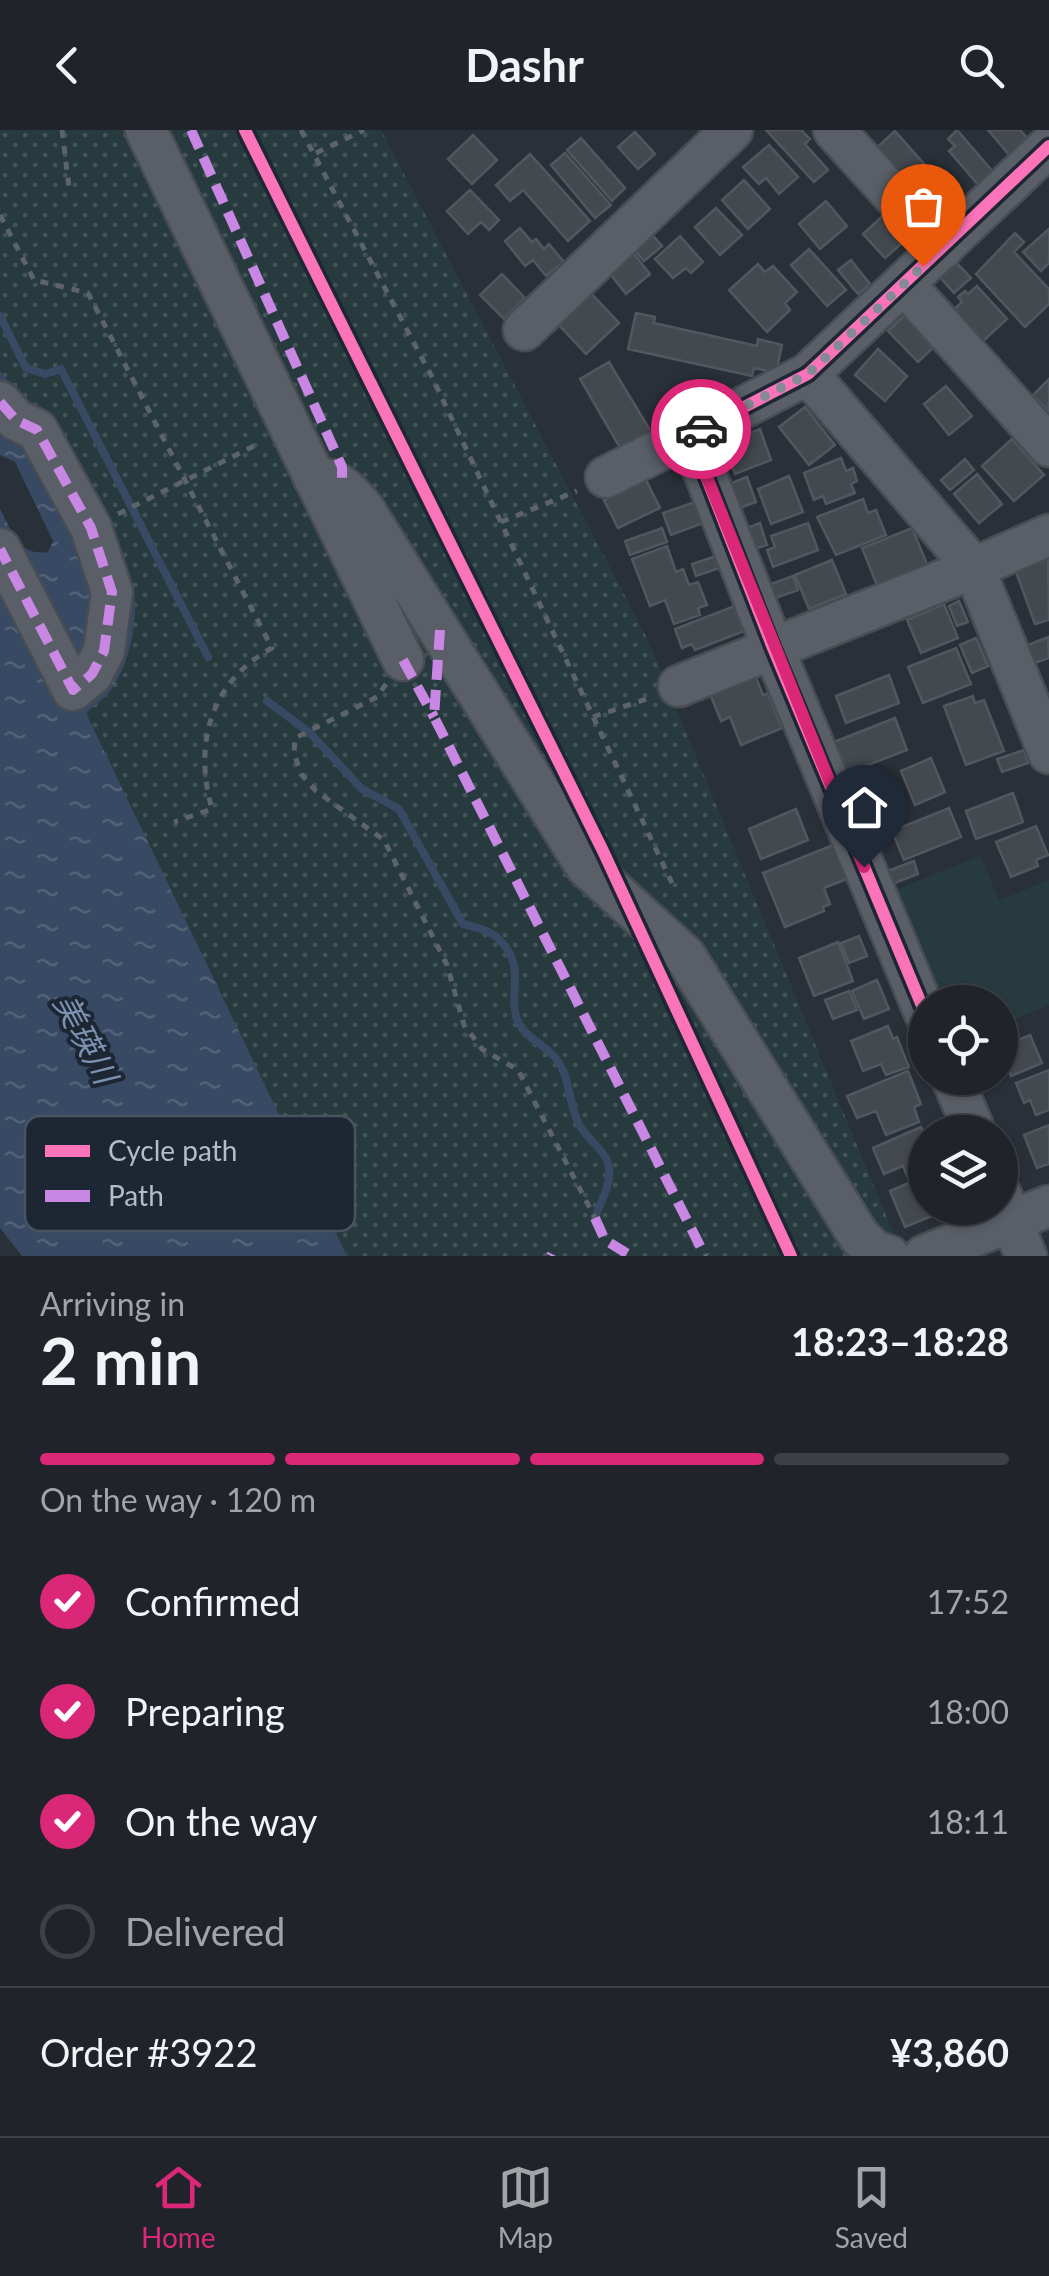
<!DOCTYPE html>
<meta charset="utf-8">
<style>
body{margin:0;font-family:Lato,"Noto Sans JP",sans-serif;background:#2d3036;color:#f1f3f6;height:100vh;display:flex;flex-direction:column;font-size:38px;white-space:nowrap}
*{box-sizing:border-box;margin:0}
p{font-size:32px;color:#a2a4a8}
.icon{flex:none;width:55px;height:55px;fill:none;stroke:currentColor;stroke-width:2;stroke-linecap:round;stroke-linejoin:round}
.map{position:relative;height:1126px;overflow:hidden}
.details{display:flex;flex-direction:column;background:#20242a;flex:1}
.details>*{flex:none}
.fabs{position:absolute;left:908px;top:855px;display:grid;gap:20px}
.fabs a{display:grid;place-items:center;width:110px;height:110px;border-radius:50%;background:#20242a;box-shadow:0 2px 8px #0004,0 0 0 2px #3d4147;font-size:50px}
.pin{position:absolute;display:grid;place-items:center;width:85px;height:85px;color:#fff;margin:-102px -42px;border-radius:50% 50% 50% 0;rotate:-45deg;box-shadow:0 0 10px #0007}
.pin .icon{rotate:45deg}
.courier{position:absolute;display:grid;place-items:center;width:100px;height:100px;margin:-50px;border:8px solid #db2777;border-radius:50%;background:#fff;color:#222;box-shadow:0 2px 12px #0007}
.overview em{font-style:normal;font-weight:700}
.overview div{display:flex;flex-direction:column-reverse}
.overview{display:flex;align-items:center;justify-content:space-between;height:170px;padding:0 40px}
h1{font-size:65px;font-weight:700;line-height:75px}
.bar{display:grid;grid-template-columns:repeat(4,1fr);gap:15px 10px;align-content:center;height:120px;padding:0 40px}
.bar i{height:12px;border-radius:8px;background:#3d4147}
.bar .active{background:#db2777}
.bar p{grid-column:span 4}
.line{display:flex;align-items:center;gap:25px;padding:0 40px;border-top:2px solid #3d4147}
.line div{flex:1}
ol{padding:0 40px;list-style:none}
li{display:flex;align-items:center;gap:30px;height:110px}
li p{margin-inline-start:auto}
li .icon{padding:10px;border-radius:50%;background:#db2777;color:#fff;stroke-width:4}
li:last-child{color:#a2a4a8}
li i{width:55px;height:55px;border:5px solid #3d4147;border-radius:50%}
header{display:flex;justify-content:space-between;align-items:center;height:130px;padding:0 40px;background:#20242a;font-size:45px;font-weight:700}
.menu{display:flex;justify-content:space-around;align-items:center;height:140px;border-top:2px solid #3d4147;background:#20242a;font-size:28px;color:#a2a4a8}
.menu a{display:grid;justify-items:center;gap:5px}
.menu .active{color:#db2777}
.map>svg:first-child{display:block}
.grass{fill:url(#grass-dots)}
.park{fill:#273a3e}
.water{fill:url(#water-ripples)}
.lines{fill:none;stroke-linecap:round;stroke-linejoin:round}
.stream{stroke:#384963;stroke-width:8}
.building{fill:#444950;stroke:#52575f;stroke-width:2.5}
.minor-casing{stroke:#484c53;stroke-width:45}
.path{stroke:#5d636a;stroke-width:5;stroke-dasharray:8 8;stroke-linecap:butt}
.minor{stroke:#5a5e66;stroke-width:40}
.quiet{stroke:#c787e3;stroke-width:10;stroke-dasharray:20 10;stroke-linecap:butt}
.cycleway-casing{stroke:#1d2633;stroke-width:19}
.cycleway{stroke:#fb73b8;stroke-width:12}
.done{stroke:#848b96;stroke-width:10;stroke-dasharray:0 18}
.route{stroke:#db2777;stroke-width:12}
.labels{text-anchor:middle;stroke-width:8;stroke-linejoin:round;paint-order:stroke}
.water-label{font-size:32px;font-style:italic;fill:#7c92b1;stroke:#1d2633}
.key{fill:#1d2633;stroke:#4a5360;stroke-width:2.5}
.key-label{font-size:28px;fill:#b4bcc9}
</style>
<header><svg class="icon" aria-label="back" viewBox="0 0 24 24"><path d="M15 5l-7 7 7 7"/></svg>Dashr<svg class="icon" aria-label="search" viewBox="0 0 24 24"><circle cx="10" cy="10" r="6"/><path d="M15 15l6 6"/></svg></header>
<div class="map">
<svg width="1049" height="1126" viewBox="0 0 1049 1126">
<defs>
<pattern id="grass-dots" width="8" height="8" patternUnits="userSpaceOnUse" patternTransform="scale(2.5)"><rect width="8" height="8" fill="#273a3e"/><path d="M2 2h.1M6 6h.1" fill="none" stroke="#445559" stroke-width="1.8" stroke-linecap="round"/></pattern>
<pattern id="water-ripples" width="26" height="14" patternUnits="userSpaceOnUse" patternTransform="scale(2.5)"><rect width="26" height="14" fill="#384963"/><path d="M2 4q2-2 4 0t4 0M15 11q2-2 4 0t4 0" fill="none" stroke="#526178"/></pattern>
</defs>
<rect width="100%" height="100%" fill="#2a3038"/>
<path class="grass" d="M 0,0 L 381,0 L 647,508 L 903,1126 L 347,1126 L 85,583 L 110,562 L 29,277 L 0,241 Z"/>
<path class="park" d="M 981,725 L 999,770 L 1049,750 L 1049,875 L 1000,895 L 1000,872 L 939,872 L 893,761 Z"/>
<path class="water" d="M 0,241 L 29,277 L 49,282 C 75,332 122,405 133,458 C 140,488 129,538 109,562 C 103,570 93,576 86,583 L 347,1126 L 22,1126 L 0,1098 L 0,379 C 12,401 19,427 48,422 L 53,411 L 15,332 L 0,325 Z"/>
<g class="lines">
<path class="stream" d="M 0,186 L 26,238 L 45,244 L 61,239 L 208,527
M 267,571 L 310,603 L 362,659 L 399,679 L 463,794 C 483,799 495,801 507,819 C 522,841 510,863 516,886 C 522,908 545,913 557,930 C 571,949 568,974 579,994 C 587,1010 606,1020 609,1037 C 612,1051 600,1074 595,1088"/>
</g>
<path class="building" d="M 766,0 L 801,0 L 810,9 L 805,14 L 828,40 L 814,52 Z
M 957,0 L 995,44 L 980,57 L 949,21 L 955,16 L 948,9 Z
M 988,0 L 1020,0 L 1030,11 L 1011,27 Z
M 895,1 L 925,35 L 903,55 L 872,22 Z
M 635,2 L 655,24 L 638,39 L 618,17 Z
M 473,5 L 497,30 L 472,54 L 448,29 Z
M 581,8 L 625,58 L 612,71 L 567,20 Z
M 769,15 L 798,47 L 779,64 L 766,48 L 759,54 L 743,37 Z
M 565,23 L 611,75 L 595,88 L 551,35 Z
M 530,24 L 590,91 L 568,111 L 523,60 L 510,71 L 496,55 Z
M 935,40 L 958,65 L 932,88 L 909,64 Z
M 744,50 L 770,79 L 748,99 L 722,70 Z
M 470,60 L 499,90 L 489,100 L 481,92 L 468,104 L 447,81 Z
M 826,71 L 847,96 L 820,119 L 799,94 Z
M 892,77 L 915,102 L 885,128 L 863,104 Z
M 716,78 L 742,105 L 720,125 L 695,97 Z
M 520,98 L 532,112 L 536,109 L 544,119 L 549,114 L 564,132 L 546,146 L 533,130 L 525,136 L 505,111 Z
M 1049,99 L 1049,133 L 1041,141 L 1023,122 Z
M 649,101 L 662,116 L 644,131 L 631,116 Z
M 1015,103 L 1024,112 L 1014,122 L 1049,159 L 1049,174 L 1025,197 L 976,144 Z
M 680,106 L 703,132 L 691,143 L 686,138 L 673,148 L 655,129 Z
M 809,119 L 846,160 L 827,176 L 791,135 Z
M 634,124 L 650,144 L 626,164 L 610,144 Z
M 851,130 L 870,154 L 858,164 L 838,140 Z
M 954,130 L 971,148 L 954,163 L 938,145 Z
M 758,134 L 765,142 L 773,136 L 797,162 L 785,173 L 790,180 L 767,202 L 729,160 Z
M 502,144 L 525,168 L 504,189 L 480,165 Z
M 977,156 L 1007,189 L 981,213 L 952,181 L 962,172 L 958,167 L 965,161 L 968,164 Z
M 589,161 L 619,193 L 586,224 L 556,192 Z
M 909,181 L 939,212 L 918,232 L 888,201 Z
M 636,183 L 655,187 L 654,193 L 757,216 L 758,209 L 782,215 L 776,243 L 754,238 L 752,246 L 628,219 Z
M 878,219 L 907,246 L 885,271 L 855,245 Z
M 609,232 L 653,305 L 623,323 L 580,249 Z
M 1049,249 L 1049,282 L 1033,265 Z
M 946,256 L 972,286 L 949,305 L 924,274 Z
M 805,277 L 835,315 L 809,335 L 779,297 Z
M 760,299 L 771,330 L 735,344 L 723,313 Z
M 1012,309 L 1044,345 L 1014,371 L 982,336 Z
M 841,328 L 846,341 L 853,338 L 857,351 L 851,354 L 855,363 L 826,374 L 823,366 L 814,370 L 804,343 Z
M 965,329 L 974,340 L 950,360 L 941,350 Z
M 977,344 L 1002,374 L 979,393 L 954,364 Z
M 789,346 L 803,382 L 771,394 L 758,359 Z
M 747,347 L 756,372 L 737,379 L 729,354 Z
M 646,350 L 660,378 L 618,398 L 604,370 Z
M 863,369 L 868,383 L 876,380 L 886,405 L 836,425 L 817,387 Z
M 695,372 L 703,393 L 671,405 L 663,383 Z
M 760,393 L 767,415 L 754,419 L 747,398 Z
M 808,393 L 818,420 L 773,437 L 767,420 L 775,417 L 771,406 Z
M 662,398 L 667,412 L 630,425 L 625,411 Z
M 912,398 L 927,434 L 877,455 L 862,418 Z
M 667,416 L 676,442 L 683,439 L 689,455 L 698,452 L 707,475 L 698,478 L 700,485 L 674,494 L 665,470 L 650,476 L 632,429 Z
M 719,425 L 723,437 L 696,446 L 692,434 Z
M 1048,427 L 1049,490 L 1035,494 L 1015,439 Z
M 832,430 L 846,464 L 809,479 L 795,445 Z
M 793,446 L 798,460 L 773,469 L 768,455 Z
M 959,471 L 968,492 L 957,496 L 949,476 Z
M 944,474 L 958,508 L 921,523 L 907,490 Z
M 737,475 L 747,500 L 695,520 L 692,514 L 682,518 L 675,499 Z
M 1048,507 L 1049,528 L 1035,533 L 1028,515 Z
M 976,508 L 988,536 L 972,543 L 960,515 Z
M 956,518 L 971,554 L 923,573 L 908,537 Z
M 755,545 L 763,565 L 768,563 L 782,598 L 741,615 L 730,587 L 721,591 L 710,564 Z
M 889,545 L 899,573 L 846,593 L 836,566 Z
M 973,566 L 975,573 L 984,570 L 1004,621 L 966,635 L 944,576 Z
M 895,588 L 907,620 L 847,643 L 834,612 Z
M 1024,620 L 1028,633 L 1002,642 L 997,629 Z
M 931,628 L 945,662 L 915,675 L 901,641 Z
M 1013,663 L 1023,692 L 976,709 L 966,681 Z
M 949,678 L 961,707 L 904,730 L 892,701 Z
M 796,679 L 808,710 L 761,729 L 749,699 Z
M 1036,696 L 1048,725 L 1036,730 L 1038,736 L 1011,747 L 996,712 Z
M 838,713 L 852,747 L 824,758 L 830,774 L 823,777 L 824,781 L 785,797 L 763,743 Z
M 914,731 L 918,744 L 890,755 L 885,742 Z
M 859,806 L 867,826 L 849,833 L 841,813 Z
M 838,812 L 853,851 L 814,866 L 799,828 Z
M 877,850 L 889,879 L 864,889 L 852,861 Z
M 849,861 L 857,880 L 833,889 L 825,870 Z
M 888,896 L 893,909 L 897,907 L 909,937 L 886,945 L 881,934 L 863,941 L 851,911 Z
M 1030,905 L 1042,933 L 1011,946 L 1000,917 Z
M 1049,940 L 1049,980 L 1036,985 L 1030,970 L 1024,973 L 1016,953 Z
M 908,941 L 921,974 L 914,977 L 919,992 L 886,1005 L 876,981 L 857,988 L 847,966 Z
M 1049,995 L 1049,1034 L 1037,1038 L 1024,1005 Z
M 921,997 L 925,1006 L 925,1039 L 907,1046 L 903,1036 L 884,1044 L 873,1018 Z
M 925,1046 L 925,1078 L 952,1078 L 905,1097 L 890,1061 Z"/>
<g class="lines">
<defs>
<path id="minor" d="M 146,0 L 403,530
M 834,0 L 942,119
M 904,154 L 1049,316
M 524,200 L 732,0
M 808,244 L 974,438 L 1049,623
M 0,272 L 16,290 L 37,300 L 91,398 L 112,462 L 104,521 L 92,544 L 73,560 L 0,419
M 606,347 L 690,305
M 314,348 C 337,347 349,362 363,378 L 586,736 L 685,826 L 859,1106 L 874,1121 L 889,1126
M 679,556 L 974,438 L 1049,405
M 925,883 L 773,518 L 690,305 L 808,244 L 1049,16
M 952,948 L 975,1002
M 1000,1063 L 1026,1126
M 924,1126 L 1049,1076"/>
</defs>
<use href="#minor" class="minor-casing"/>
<path class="path" d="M 62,0 L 69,57
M 301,0 L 432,247 L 672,753
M 316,23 L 364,0
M 0,85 L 34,150 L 88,163 L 272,518 C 211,551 193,614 212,679 L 174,692
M 118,384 L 260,313
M 501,392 L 577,361
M 386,554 L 377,567 L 295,608 L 294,623 L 301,644 L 316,661 L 384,710 L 447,835 L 464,895 L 482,919 L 518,940 L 595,1088
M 593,587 L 652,567"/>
<use href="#minor" class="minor"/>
<path class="quiet" d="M 191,0 L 342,337 L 342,355
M 0,272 L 16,290 L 37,300 L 91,398 L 112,462 L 104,521 L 92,544 L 73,560 L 0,419
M 440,500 L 434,587 L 705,1126
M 403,530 L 434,587
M 595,1088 L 605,1110 L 631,1126
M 551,1126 L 552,1124"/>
<defs>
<path id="cycleway" d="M 245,0 L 603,721 L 791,1126
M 925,883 L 773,518 L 690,305 L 808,244 L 1049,16"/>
</defs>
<use href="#cycleway" class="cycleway-casing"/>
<use href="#cycleway" class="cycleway"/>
</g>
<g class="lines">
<path class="done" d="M 701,299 L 808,244 L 923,136"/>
<path class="route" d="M 701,299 L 690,305 L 864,737"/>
</g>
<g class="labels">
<g class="water-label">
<text transform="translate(85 909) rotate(62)" y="11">美瑛川</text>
</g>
</g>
<rect x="25" y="986" width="330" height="115" rx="15" class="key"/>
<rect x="45" y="1015" width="45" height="12" fill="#fb73b8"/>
<rect x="45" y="1060" width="45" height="12" fill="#c787e3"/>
<g class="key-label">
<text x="108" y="1031">Cycle path</text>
<text x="108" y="1076">Path</text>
</g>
</svg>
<div class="fabs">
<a><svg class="icon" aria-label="locate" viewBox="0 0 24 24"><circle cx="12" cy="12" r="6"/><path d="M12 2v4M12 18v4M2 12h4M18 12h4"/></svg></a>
<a><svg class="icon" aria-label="layers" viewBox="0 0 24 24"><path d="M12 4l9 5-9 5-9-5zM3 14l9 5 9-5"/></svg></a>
</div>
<div class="pin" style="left:923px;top:136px;background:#ea580c"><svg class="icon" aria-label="bag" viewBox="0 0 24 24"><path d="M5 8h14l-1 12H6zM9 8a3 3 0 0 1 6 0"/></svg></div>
<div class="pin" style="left:864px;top:737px;background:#1f2937"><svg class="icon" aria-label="home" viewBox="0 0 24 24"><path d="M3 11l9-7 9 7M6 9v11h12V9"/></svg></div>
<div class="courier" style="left:701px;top:299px"><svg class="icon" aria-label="car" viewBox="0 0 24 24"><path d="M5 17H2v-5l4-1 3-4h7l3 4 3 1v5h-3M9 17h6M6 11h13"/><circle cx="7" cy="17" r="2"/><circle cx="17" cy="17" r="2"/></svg></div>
</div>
<section class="details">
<div class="overview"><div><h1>2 min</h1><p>Arriving in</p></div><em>18:23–18:28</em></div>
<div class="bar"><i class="active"></i><i class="active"></i><i class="active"></i><i></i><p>On the way · 120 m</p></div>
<ol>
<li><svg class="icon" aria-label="check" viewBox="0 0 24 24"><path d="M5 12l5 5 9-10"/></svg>Confirmed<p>17:52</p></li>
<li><svg class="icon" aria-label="check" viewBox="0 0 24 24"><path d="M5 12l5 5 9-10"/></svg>Preparing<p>18:00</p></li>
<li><svg class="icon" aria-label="check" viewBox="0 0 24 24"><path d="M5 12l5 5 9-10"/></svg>On the way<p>18:11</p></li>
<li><i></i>Delivered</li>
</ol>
<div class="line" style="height:130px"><div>Order #3922</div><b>¥3,860</b></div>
</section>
<nav class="menu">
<a class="active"><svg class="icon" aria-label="home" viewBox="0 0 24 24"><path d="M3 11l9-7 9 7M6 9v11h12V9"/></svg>Home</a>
<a><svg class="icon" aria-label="map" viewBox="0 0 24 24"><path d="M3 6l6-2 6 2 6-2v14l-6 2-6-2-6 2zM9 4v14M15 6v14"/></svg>Map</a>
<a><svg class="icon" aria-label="saved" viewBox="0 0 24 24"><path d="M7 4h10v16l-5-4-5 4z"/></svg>Saved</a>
</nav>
